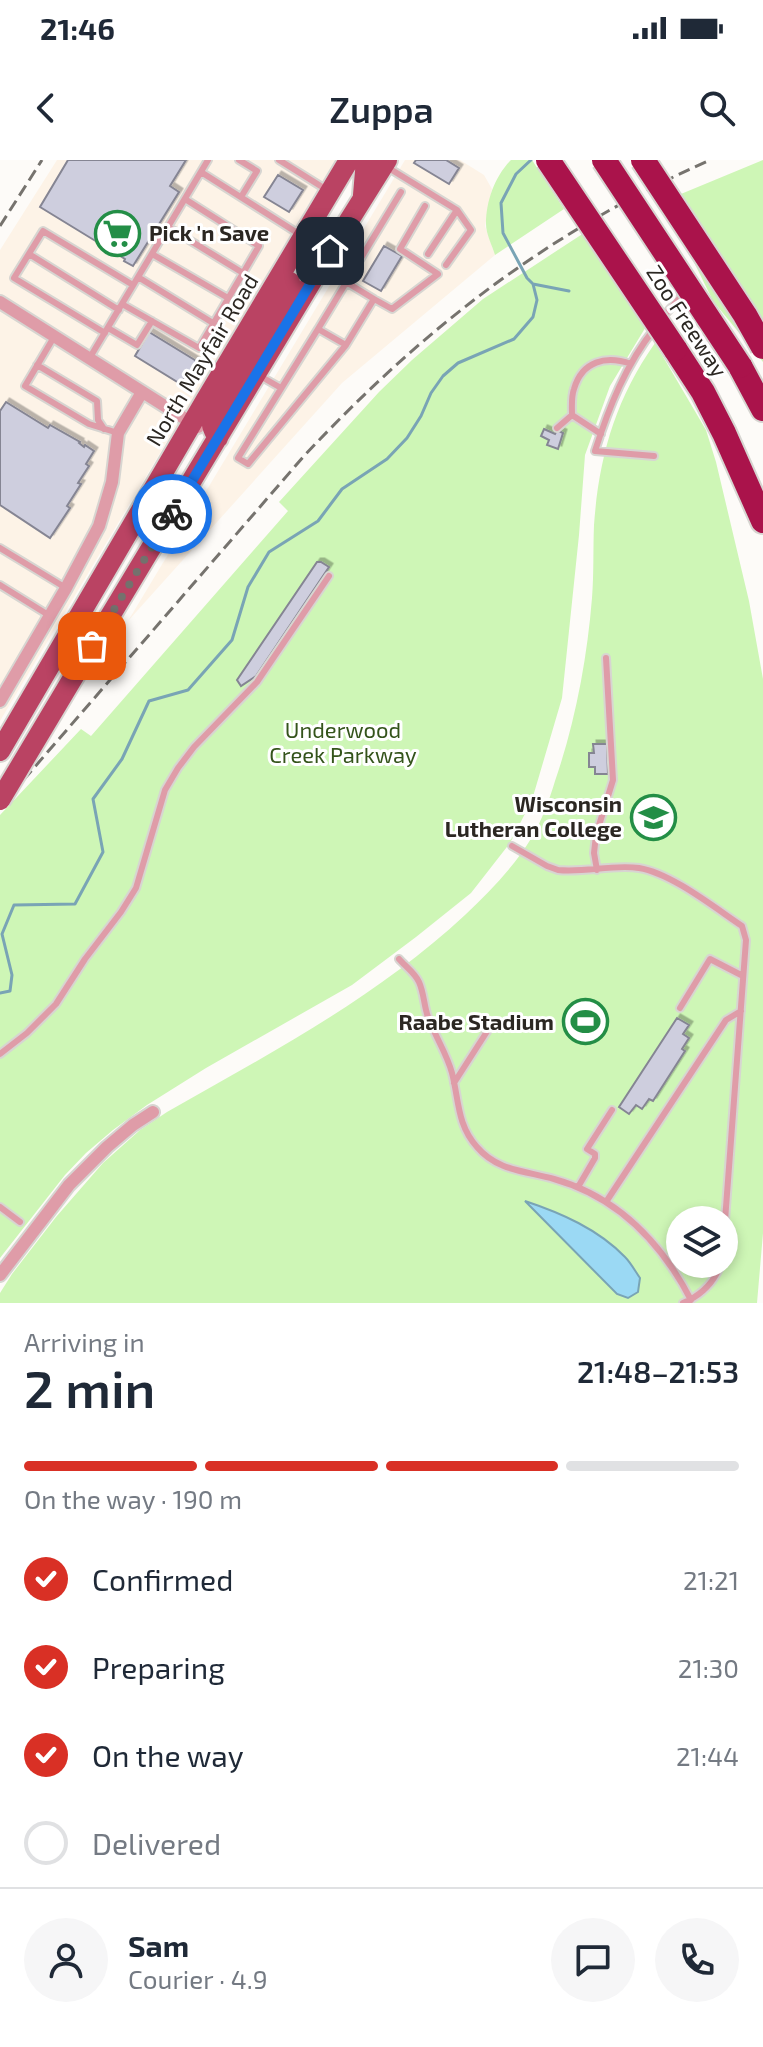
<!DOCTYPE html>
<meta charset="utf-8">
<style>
body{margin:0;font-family:"Exo 2",sans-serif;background:#f6f6f7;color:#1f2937;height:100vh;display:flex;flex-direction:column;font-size:30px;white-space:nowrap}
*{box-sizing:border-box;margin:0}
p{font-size:26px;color:#747a83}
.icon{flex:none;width:44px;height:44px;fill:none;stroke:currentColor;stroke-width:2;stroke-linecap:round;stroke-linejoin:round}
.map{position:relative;height:1143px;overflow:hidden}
.sheet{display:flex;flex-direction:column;background:#fff;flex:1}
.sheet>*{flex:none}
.tools{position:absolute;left:666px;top:1046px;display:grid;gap:16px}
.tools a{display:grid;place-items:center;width:72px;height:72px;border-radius:50%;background:#fff;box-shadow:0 4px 12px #0003;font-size:40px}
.pin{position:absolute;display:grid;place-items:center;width:68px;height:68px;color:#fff;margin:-34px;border-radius:16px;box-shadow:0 4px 12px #0006}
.courier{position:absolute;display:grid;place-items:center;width:80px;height:80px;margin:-40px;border:6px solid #1a73e8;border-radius:50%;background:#fff;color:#222;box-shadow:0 2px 10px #0007}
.overview em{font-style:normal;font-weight:600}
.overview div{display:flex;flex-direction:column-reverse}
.overview{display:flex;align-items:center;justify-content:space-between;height:136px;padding:0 24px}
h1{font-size:52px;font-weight:600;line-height:60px}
.bar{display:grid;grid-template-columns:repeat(4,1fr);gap:12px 8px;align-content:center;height:96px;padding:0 24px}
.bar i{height:10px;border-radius:6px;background:#e0e1e3}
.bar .selected{background:#d93025}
.bar p{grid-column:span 4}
.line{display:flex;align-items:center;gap:20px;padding:0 24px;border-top:2px solid #e0e1e3}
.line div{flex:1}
.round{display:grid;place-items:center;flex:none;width:84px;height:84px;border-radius:42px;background:#f6f6f7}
ol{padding:0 24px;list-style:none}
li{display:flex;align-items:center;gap:24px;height:88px}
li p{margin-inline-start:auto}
li .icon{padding:8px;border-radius:50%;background:#d93025;color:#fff;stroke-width:4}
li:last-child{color:#747a83}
li i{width:44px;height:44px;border:4px solid #e0e1e3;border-radius:50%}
.status{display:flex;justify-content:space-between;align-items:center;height:56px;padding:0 40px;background:#fff;direction:ltr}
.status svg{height:22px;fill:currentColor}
header{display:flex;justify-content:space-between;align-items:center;height:104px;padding:0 24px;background:#fff;font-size:36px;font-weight:600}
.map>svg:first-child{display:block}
.built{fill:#fdf3e7}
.green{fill:#cef6b6;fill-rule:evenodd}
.water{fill:#9bd9f4;stroke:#79a4b5;stroke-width:2}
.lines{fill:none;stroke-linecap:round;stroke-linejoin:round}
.stream{stroke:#79a4b5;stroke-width:3}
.building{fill:#cecede;stroke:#858593;stroke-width:2;filter:url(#shadow)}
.service-casing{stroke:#d7d5d1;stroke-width:10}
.minor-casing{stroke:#d7d5d1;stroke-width:16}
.primary-casing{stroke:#d7d5d1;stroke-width:24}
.motorway-casing{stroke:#d7d5d1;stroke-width:28}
.service{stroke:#df9ca8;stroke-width:6}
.minor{stroke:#df9ca8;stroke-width:12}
.primary{stroke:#ba4363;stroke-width:20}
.motorway{stroke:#aa134b;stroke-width:24}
.rail{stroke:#76736e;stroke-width:3;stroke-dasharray:12 6;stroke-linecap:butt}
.primary-bridge-casing{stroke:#d7d5d1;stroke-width:24;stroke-linecap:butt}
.motorway-bridge-casing{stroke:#d7d5d1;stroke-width:28;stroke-linecap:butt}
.primary-bridge{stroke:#ba4363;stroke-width:20}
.motorway-bridge{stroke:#aa134b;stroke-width:24}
.done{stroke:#74716d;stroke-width:8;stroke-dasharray:0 14.4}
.route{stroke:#1a73e8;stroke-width:10}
.labels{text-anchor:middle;stroke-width:6;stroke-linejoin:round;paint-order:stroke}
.poi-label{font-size:22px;font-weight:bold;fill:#2b2722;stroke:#fff;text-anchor:end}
.street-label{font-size:22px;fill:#2b2722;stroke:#fff}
.park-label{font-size:22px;fill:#34541b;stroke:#fff}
</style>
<div class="status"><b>21:46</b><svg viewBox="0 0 49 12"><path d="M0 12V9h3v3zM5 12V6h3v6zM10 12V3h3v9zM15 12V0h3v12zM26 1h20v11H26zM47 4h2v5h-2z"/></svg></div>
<header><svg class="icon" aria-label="back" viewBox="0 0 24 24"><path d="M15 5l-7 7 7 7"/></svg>Zuppa<svg class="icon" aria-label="search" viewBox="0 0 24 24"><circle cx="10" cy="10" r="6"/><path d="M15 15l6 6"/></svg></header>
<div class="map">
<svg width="763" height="1143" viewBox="0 0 763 1143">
<defs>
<filter id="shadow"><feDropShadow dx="3.5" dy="-3.5" stdDeviation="0" flood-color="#0004"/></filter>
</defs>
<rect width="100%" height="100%" fill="#fdfbf8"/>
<path class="built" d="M 57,0 L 335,0 L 0,561 L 0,90 Z
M 405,0 L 460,0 L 484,15 L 492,29 L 485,66 L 495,95 L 342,223 L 128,461 Z"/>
<path class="green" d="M 511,0 L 532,0 L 564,49 L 495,95 C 492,85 486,74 486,64 C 486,41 495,16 511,0 Z
M 763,0 L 763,202 L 713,141 L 664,41 Z
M 587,71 L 650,160 L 610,226 L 585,295 L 579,375 L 562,538 L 532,640 L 510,683 L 471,733 L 416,777 L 352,825 L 206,908 L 147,945 L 113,970 L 86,993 L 65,1015 L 0,1098 L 0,655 L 81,569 L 91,576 L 288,351 L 279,342 L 379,232 L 412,200 L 483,139 Z
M 655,183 L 706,270 L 716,302 L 749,441 L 763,519 L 763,1073 L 757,1143 L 0,1143 L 0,1133 L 12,1114 L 56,1057 L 103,1003 L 140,970 L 167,952 C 271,893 377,837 465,755 C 489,732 515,706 532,677 C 542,660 549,641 555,621 C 575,563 587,500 592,438 C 594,413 593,389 594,365 C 599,297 615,240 655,183 ZM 680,1060 L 724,1060 L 724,1104 L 680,1104 Z"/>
<path class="water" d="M 525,1041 C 561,1053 598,1069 625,1097 C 631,1103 635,1111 640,1118 L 638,1132 L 628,1138 L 617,1134 Z"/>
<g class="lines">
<path class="stream" d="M 533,124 L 569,131
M 0,833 L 10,831 L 12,815 L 2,774 L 14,745 L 75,744 L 103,692 L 93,639 L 122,599 L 149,541 L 188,530 L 232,480 L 248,427 L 269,392 L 318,361 L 342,329 L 387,299 L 407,278 L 421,256 L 431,233 L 443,216 L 458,203 L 514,179 L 533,157 L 537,140 L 533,124 L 527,118 L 503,73 L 501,43 L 516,14 L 531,0"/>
</g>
<path class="building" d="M 68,0 L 186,0 L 170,26 L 179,32 L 133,106 L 124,101 L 125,99 L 40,47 Z
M 416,0 L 446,0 L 459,8 L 449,24 L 414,3 Z
M 278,15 L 303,30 L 289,52 L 264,37 Z
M 384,86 L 402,96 L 381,131 L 363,121 Z
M 149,172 L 198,202 L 191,213 L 179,223 L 135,196 Z
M 6,242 L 48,268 L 50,265 L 80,282 L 79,283 L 84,287 L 85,285 L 94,291 L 86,304 L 89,306 L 78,323 L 81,324 L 67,346 L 70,348 L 50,378 L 0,345 L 0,251 Z
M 544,269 L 555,274 L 557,270 L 563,273 L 558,289 L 547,285 L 549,280 L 541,276 Z
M 317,402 L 321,402 L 329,407 L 256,516 L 241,526 L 237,520 Z
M 593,584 L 607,584 L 608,614 L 595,614 L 595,607 L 589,607 L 589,593 L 594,593 Z
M 677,858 L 689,865 L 683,874 L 689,878 L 682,889 L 685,891 L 653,941 L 649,939 L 642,949 L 636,945 L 629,954 L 619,947 Z"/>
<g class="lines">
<defs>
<path id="service" d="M 239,0 L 257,11 L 241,37
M 279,0 L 327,30
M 387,7 L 457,50 L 471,70 L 446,105
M 201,12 L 299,74
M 401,32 L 318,169 L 346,185 L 374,139 L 392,149 L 438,114 L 400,89 L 425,46
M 168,67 L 243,113
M 333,93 L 355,108
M 29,94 L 119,150
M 152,94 L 228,138
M 428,94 L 457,50
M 138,117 L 213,163
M 346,122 L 374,139
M 122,144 L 199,188 L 259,86 L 185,39
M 661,159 L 686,131
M 108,168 L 137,185 L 152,161
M 318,169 L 238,298 L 248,304 L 346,185
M 105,173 L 14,118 L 43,71 L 133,125
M 54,177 L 25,226 L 89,264 L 118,273
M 89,199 L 208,0
M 37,205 L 97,241 L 98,260 L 104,269
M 260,216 L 281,228
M 572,255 L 601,274
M 557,268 L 572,255 C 572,247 571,237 574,229 C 582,201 606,195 631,204
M 654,296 L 595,291 C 609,247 626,204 655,168
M 0,388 L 66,428
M 0,425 L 50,456
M 512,686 L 547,706 L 558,710 C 585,713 612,704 639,708 C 671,713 715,748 742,766 L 746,780 L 724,1074
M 597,710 L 594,693 L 596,675 L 613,620 L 606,498
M 399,799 C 405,806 415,813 419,822 C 424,833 424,846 428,857 C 435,876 447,894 452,913 C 459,940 457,965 477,987 C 497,1011 526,1011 554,1019 C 618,1037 661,1082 691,1140
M 680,848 L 710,799 L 743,816
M 0,894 L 27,873 L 56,844 L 85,799 L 121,752 L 136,728 L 165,630 L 178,608 L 194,587 L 257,522 L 329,416
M 454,923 L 488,870
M 578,1027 L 595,998 L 595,994 L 587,989 L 612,950
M 606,1042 L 726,860 L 741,851
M 0,1047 L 20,1062
M 683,1143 C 702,1135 714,1123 721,1104"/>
<path id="minor" d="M 0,142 L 198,267
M 0,541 L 66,428 L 99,366 L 112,322 L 118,273 L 142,232
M 0,1115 L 69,1025 L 107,987 L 133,965 L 153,952"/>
<path id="primary" d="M 363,35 L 366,0
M 218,278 C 212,268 210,264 214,253 L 283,138 L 290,122
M 92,486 L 330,91 L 387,0
M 0,591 L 205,241 L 349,0"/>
<path id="motorway" d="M 675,189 L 703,232 L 724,273 L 763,361
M 740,206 L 763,249"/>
</defs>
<use href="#service" class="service-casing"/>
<use href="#minor" class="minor-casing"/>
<use href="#primary" class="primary-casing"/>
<use href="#motorway" class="motorway-casing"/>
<use href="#service" class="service"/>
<use href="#minor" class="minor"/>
<use href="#primary" class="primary"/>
<use href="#motorway" class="motorway"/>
<path class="rail" d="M 0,66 L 42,0
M 0,647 L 304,296 C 425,167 548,72 710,0"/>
<defs>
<path id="primary-bridge" d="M 0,640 L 92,486"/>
<path id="motorway-bridge" d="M 548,0 L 675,189
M 604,0 L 740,206
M 643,0 L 745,155 L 763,187"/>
</defs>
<use href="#primary-bridge" class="primary-bridge-casing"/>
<use href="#motorway-bridge" class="motorway-bridge-casing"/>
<use href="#primary-bridge" class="primary-bridge"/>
<use href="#motorway-bridge" class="motorway-bridge"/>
</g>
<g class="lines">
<path class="done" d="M 92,486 L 172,354"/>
<path class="route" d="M 172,354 L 330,91"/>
</g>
<defs>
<symbol id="supermarket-ring" viewBox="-11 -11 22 22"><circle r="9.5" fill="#fff" stroke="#238e46" stroke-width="1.5"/><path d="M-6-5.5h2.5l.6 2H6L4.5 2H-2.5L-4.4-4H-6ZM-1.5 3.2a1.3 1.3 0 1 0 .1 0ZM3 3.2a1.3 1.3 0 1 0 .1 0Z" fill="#238e46"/></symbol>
<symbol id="university-ring" viewBox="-11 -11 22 22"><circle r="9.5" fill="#fff" stroke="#238e46" stroke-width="1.5"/><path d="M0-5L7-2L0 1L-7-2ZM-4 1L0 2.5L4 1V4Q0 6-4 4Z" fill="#238e46"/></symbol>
<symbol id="stadium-ring" viewBox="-11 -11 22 22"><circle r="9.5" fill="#fff" stroke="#238e46" stroke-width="1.5"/><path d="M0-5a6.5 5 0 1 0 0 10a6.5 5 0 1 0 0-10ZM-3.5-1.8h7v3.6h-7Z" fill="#238e46"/></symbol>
</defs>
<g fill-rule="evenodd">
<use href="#supermarket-ring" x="92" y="48" width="51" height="51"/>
<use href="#university-ring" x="628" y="632" width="51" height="51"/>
<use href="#stadium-ring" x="560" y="836" width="51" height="51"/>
</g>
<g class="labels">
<g class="poi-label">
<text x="149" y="81" text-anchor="start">Pick 'n Save</text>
<text x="622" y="652">Wisconsin<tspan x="622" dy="25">Lutheran College</tspan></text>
<text x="554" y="870">Raabe Stadium</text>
</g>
<g class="street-label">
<text transform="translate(687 161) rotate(57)" y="8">Zoo Freeway</text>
<text transform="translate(202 200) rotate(-59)" y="8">North Mayfair Road</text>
</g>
<g class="park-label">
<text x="343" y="578">Underwood<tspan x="343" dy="25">Creek Parkway</tspan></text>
</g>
</g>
</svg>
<div class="tools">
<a><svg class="icon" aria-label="layers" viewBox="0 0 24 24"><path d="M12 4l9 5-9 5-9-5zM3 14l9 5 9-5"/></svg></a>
</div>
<div class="pin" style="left:92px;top:486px;background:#ea580c"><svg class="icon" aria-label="bag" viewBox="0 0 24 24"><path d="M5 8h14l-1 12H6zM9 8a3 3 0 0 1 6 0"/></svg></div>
<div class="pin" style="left:330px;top:91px;background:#1f2937"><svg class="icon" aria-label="home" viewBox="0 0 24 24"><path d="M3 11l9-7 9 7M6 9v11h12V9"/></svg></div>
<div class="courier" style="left:172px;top:354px"><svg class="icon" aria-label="bike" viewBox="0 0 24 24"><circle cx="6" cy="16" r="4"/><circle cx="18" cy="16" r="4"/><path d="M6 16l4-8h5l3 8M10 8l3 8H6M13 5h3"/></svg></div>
</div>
<section class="sheet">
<div class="overview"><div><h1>2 min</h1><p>Arriving in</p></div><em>21:48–21:53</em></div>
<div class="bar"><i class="selected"></i><i class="selected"></i><i class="selected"></i><i></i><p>On the way · 190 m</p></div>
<ol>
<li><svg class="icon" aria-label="check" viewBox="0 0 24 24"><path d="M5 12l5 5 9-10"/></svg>Confirmed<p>21:21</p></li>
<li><svg class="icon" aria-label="check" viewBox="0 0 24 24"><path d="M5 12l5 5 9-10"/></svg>Preparing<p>21:30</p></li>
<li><svg class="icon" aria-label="check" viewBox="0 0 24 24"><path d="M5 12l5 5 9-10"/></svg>On the way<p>21:44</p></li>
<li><i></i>Delivered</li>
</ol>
<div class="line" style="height:144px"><a class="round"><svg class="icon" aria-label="person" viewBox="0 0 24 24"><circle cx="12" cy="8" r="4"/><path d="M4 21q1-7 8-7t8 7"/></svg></a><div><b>Sam</b><p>Courier · 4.9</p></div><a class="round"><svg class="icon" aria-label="chat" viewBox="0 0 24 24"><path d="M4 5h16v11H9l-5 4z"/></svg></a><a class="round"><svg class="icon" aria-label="phone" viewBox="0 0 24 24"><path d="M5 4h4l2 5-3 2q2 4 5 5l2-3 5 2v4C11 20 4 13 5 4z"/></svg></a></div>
</section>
